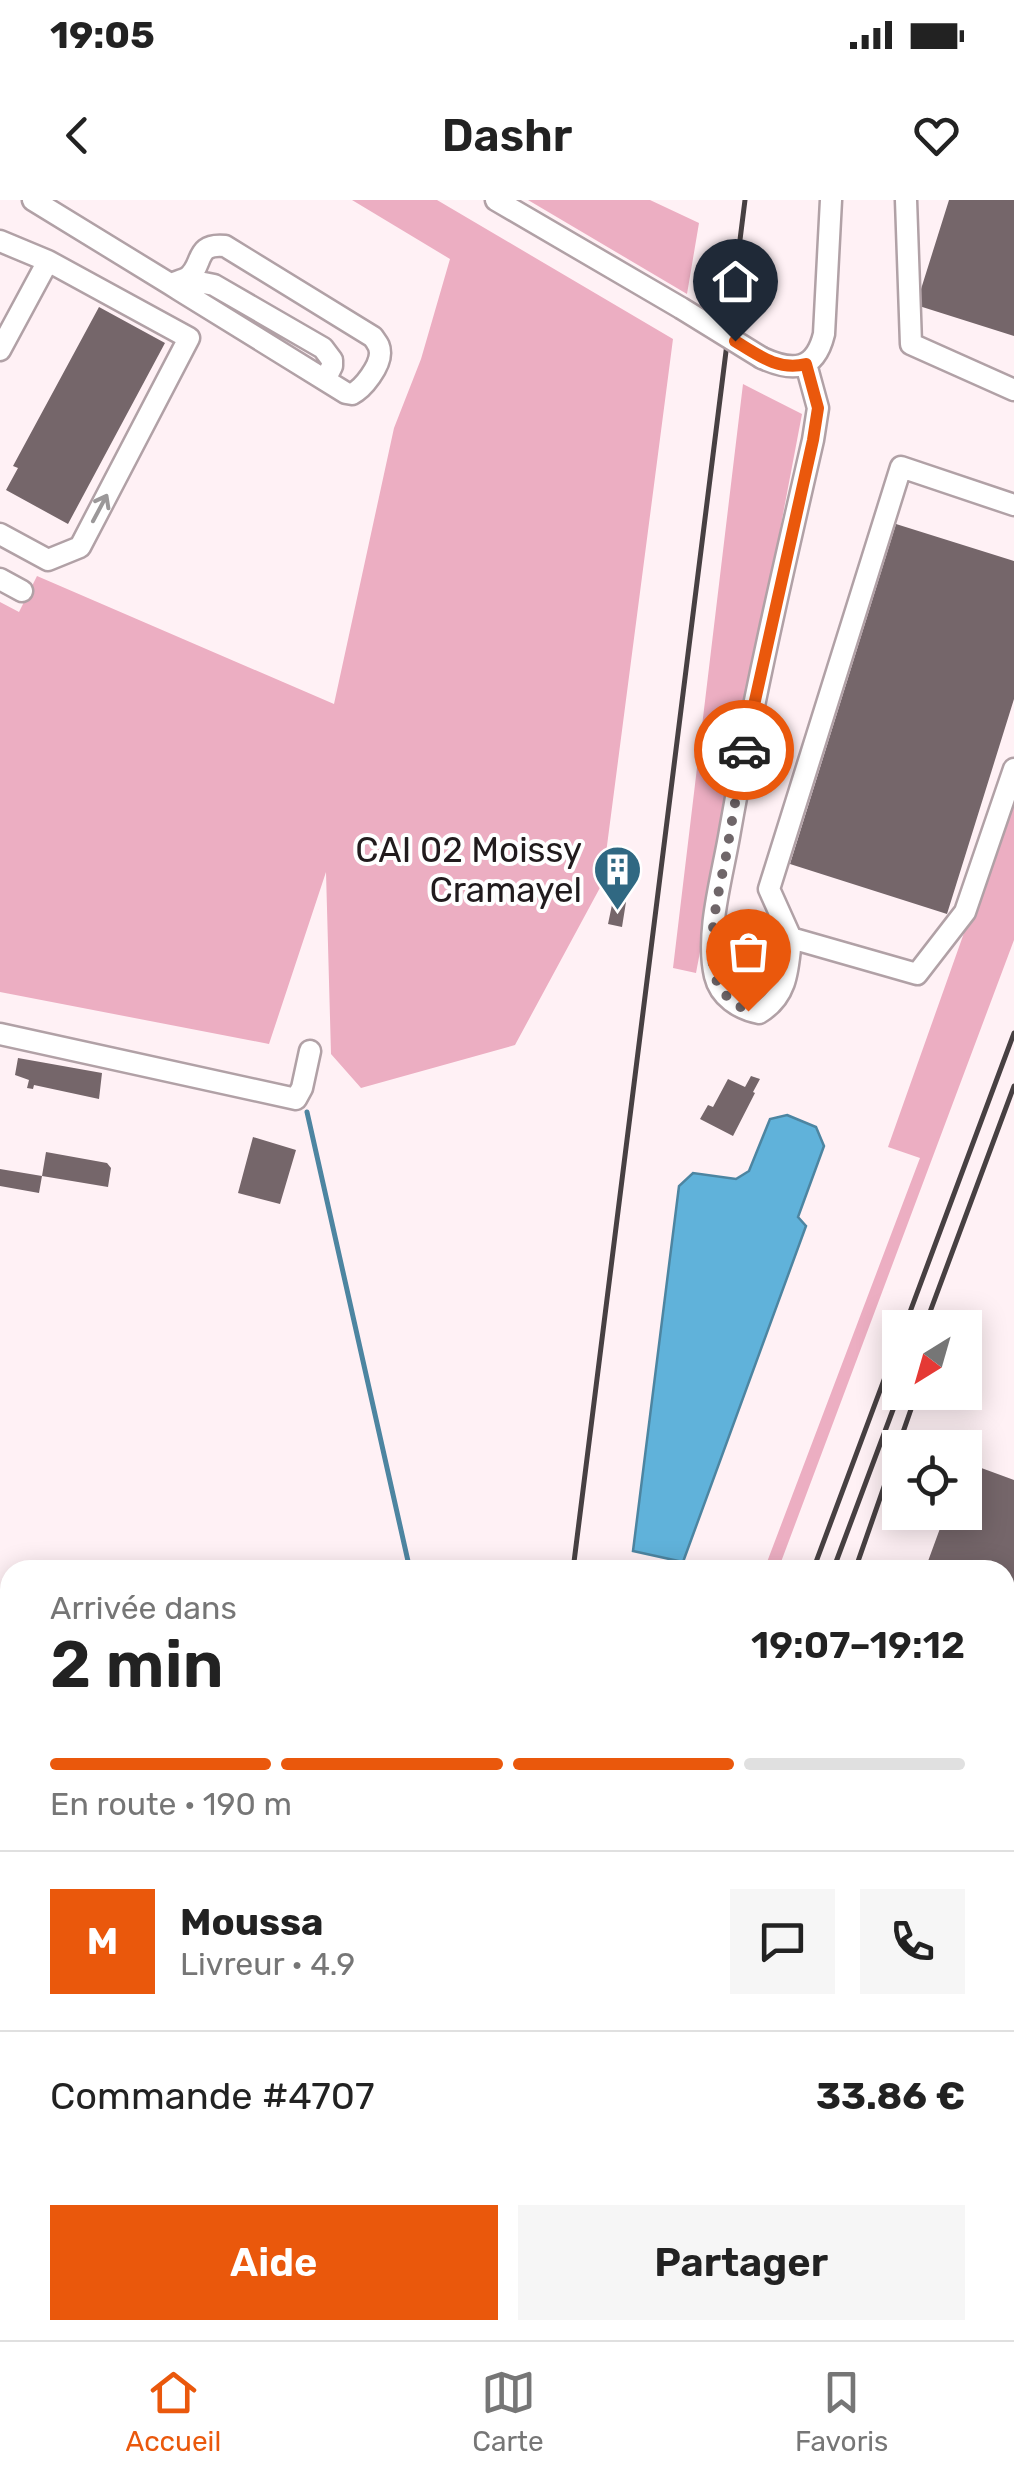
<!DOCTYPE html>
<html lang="fr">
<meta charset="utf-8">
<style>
body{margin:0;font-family:Rubik,sans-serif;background:#f6f6f6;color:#222;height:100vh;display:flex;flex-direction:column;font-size:38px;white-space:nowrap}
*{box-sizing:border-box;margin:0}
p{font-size:32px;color:#767676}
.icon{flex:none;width:55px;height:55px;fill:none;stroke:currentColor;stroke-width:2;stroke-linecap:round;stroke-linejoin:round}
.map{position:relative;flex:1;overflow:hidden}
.details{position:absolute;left:0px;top:1360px;width:1015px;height:780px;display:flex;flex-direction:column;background:#fff;border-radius:30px 30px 0 0;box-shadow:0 5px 25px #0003}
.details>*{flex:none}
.needle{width:65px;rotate:217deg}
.buttons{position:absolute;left:882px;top:1110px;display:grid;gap:20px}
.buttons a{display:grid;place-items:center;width:100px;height:100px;border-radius:0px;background:#fff;box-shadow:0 5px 25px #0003;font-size:50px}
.pin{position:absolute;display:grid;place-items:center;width:85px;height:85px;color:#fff;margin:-102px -42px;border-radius:50% 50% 50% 0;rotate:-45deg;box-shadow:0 0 10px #0007}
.pin .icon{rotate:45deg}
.courier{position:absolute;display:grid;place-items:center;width:100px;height:100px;margin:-50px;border:8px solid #ea580c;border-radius:50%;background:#fff;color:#222;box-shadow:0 2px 12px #0007}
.summary em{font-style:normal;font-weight:600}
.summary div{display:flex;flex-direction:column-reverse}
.summary{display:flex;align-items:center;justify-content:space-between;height:170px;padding:0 50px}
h1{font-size:65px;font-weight:600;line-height:75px}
.bar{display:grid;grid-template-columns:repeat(4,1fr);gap:15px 10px;align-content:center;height:120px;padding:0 50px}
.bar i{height:12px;border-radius:8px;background:#e0e0e0}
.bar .current{background:#ea580c}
.bar p{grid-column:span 4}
.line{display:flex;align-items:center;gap:25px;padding:0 50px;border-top:2px solid #e0e0e0}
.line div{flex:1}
.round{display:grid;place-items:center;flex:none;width:105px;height:105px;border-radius:0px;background:#f6f6f6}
.button{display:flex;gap:20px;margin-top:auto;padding:20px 50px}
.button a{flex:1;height:115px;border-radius:0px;background:#ea580c;color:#fff;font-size:40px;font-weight:600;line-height:115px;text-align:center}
.button a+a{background:#f6f6f6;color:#222}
.status{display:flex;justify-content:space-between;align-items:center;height:70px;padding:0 50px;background:#fff;direction:ltr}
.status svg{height:28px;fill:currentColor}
header{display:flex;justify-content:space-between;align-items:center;height:130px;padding:0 50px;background:#fff;font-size:45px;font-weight:600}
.tabs{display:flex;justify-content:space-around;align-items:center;height:140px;border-top:2px solid #e0e0e0;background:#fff;font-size:28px;color:#767676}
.tabs a{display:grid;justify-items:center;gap:5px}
.tabs .current{color:#ea580c}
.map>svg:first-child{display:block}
.green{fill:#ecaec2}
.water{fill:#60b2da;stroke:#4d85a1;stroke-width:2.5}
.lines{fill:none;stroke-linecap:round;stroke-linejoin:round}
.stream{stroke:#4d85a1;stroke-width:5}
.building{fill:#75666a}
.minor-casing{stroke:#b1a1a6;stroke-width:25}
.minor{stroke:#fff;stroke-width:20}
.rail{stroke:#474042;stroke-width:5}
.minor-bridge-casing{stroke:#b1a1a6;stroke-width:25;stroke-linecap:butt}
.minor-bridge{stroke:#fff;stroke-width:20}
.oneway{stroke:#9b9899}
.done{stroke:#6f6669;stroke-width:10;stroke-dasharray:0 18}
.route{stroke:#ea580c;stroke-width:12}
.labels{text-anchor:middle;stroke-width:8;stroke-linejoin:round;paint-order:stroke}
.poi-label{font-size:35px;fill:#211b1d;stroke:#fff;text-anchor:end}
</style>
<div class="status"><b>19:05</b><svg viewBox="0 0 49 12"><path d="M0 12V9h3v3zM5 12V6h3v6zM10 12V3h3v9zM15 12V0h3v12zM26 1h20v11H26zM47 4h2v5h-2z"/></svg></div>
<header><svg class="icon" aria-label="back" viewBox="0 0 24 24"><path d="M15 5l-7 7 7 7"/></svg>Dashr<svg class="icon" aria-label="heart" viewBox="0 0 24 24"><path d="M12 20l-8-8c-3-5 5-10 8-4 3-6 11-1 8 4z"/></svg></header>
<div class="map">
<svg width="1014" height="2140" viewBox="0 0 1014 2140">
<rect width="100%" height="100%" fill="#fff1f5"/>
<path class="green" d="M 352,0 L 437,0 L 673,139 L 602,684 L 515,845 L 361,888 L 331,854 L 326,672 L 269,844 L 0,792 L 0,402 L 19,412 L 37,376 L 334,504 L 394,228 L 421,159 L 450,59 Z
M 528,0 L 650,0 L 699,23 L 687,94 Z
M 743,184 L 802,214 L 696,773 L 673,768 Z
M 1014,592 L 1014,740 L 778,1370 L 764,1370 L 920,958 L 888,947 Z"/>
<path class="water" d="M 787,915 L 816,927 L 824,946 L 798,1017 L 806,1026 L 683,1362 L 633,1351 L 679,986 L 693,973 L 736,979 L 749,971 L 770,919 Z"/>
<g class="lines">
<path class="stream" d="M 307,912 L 410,1370
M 286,2140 L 288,2130"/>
</g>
<path class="building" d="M 949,0 L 1014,0 L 1014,136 L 916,105 Z
M 99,107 L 165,143 L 68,324 L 6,290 L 18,268 L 13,266 Z
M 896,324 L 1014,361 L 1014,499 L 947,714 L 790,664 Z
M 613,700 L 626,702 L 622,727 L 608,724 Z
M 18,858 L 102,873 L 99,899 L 34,885 L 33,889 L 27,888 L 29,880 L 15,875 Z
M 751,876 L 760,879 L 753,892 L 755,893 L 733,936 L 700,919 L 708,905 L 713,907 L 728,879 L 745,887 Z
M 253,937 L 296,950 L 280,1004 L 238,993 Z
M 46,952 L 107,963 L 111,968 L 108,987 L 42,976 L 39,993 L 0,986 L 0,969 L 42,976 Z
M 965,1262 L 1014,1280 L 1014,1397 L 1005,1393 L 1005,1370 L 943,1370 L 927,1364 L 946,1312 L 965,1312 Z
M 1014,1539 L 1014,1721 L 1005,1744 L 1005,1563 Z
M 752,2130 L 811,2130 L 807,2140 L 749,2140 Z
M 829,2130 L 858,2130 L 854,2140 L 825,2140 Z"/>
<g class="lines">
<defs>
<path id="minor" d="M 33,0 L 170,84 L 181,91 L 346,193 L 352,194 C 364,188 380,166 380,153 C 380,145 377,143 373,137 L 225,46 C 193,43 205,65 187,78 C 185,79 171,84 170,84
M 496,0 L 681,108
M 906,0 L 911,144 L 1014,190
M 0,41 L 48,61 L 0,150
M 181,91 L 199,82 L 214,85 L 323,148 L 332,160 L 332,166 L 325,180
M 762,158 C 793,172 815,171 824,134 L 831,0
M 1014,305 L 901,267 L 769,689 L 791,738 L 917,774 L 965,712 L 1014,569
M 0,334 L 48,360 L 80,347 L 189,138 L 48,61
M 0,379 L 22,391
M 791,738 C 788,768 788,796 759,813 C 739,809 720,797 715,776 C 705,733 723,674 730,631 C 753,500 783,370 813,240 L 818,208 L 806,164
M 0,834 L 296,899 L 302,888 L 310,851
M 1005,1514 L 1012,1494
M 1005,1767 L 1014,1743
M 1005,1907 L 1014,1898
M 1005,2004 L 1014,1980
M 900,2130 L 913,2140
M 708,2140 L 712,2130
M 954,2140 L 958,2130"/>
</defs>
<use href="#minor" class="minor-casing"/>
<use href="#minor" class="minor"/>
<path class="rail" d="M 904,1128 L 1014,833
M 924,1128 L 1014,886
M 573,1370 L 745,0
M 813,1370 L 900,1137
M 833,1370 L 900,1191
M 855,1370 L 917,1192
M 440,2140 L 443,2130
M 535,2140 L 539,2130
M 568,2140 L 572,2130"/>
<defs>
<path id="minor-bridge" d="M 681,108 L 762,158"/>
</defs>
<use href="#minor-bridge" class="minor-bridge-casing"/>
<use href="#minor-bridge" class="minor-bridge"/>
</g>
<defs><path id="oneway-shaft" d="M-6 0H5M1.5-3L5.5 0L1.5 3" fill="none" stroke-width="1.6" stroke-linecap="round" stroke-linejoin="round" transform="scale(2.5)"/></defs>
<use class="oneway" href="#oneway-shaft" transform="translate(100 308) rotate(-62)"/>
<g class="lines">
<path class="done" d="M 744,550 C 738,585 732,621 726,656 C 719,691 705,745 716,779 C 721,794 734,804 748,811"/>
<path class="route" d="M 735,141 C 758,155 778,171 806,164 L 818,208 L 813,240 L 744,550"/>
</g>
<defs>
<symbol id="building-pin" viewBox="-11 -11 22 30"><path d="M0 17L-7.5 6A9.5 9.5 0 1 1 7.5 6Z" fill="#306882" stroke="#fff"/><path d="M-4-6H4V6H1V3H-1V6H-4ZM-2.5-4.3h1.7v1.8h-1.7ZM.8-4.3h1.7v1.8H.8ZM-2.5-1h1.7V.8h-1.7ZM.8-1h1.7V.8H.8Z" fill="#fff"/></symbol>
</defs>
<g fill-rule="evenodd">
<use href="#building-pin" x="590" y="642" width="55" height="75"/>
</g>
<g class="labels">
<g class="poi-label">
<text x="582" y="662">CAI 02 Moissy<tspan x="582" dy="40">Cramayel</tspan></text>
</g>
</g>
</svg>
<div class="buttons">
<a><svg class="needle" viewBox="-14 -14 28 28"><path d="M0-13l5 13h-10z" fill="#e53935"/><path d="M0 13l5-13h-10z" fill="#767676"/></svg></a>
<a><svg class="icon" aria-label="locate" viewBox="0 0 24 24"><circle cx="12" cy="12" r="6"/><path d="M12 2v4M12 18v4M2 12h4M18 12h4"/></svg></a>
</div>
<div class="pin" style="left:748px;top:811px;background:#ea580c"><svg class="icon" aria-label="bag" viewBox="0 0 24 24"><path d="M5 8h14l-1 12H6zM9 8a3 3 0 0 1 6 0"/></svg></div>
<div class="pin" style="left:735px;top:141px;background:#1f2937"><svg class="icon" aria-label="home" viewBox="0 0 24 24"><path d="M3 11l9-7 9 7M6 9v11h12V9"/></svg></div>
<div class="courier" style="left:744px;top:550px"><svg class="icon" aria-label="car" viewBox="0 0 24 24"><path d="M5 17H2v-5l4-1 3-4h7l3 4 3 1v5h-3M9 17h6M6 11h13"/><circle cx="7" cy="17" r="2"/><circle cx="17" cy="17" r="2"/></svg></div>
<section class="details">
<div class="summary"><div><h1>2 min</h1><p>Arrivée dans</p></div><em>19:07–19:12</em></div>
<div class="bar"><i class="current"></i><i class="current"></i><i class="current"></i><i></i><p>En route · 190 m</p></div>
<div class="line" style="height:180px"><b class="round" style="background:#ea580c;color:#fff">M</b><div><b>Moussa</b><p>Livreur · 4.9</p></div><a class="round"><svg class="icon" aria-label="chat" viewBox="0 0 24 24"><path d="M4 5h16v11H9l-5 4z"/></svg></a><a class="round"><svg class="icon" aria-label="phone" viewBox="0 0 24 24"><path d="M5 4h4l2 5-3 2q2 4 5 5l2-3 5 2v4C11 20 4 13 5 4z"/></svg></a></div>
<div class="line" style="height:130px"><div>Commande #4707</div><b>33.86 €</b></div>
<div class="button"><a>Aide</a><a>Partager</a></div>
</section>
</div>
<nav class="tabs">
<a class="current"><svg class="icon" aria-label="home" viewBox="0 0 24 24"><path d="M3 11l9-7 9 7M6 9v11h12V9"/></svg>Accueil</a>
<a><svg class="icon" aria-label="map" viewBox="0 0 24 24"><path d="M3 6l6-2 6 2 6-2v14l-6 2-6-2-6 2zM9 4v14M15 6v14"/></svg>Carte</a>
<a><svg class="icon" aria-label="saved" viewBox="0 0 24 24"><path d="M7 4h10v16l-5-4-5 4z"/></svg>Favoris</a>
</nav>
